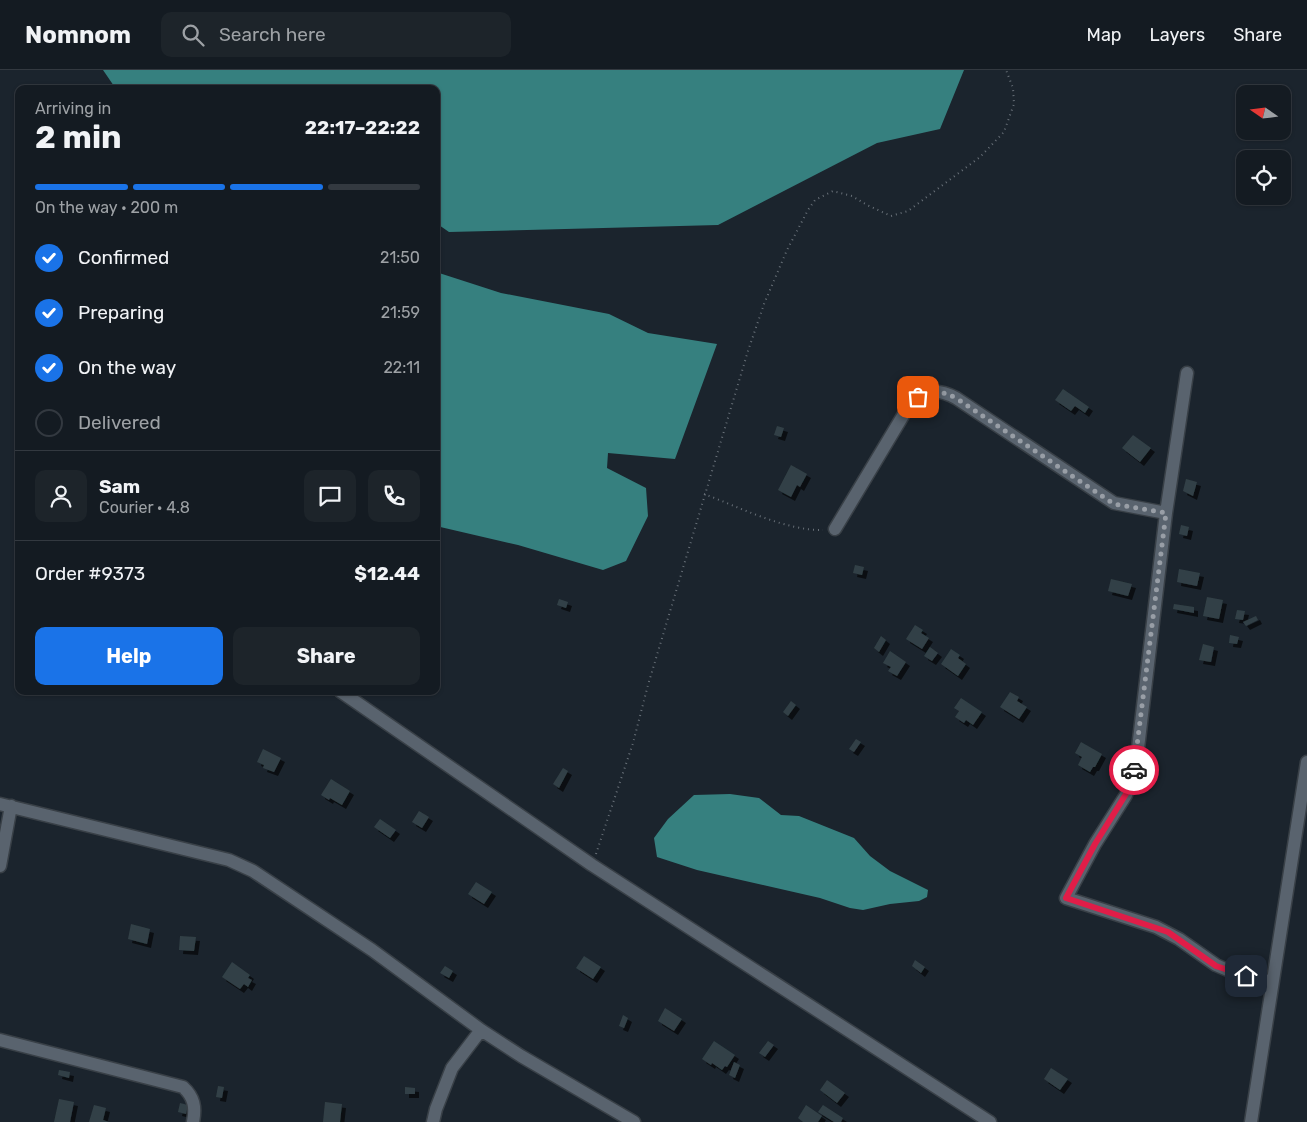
<!DOCTYPE html>
<meta charset="utf-8">
<style>
body{margin:0;font-family:Rubik,sans-serif;background:#1d242a;color:#f1f3f6;height:100vh;display:flex;flex-direction:column;font-size:19px;white-space:nowrap}
*{box-sizing:border-box;margin:0}
p{font-size:16px;color:#9da1a5}
.icon{flex:none;width:28px;height:28px;fill:none;stroke:currentColor;stroke-width:2;stroke-linecap:round;stroke-linejoin:round}
.map{position:relative;flex:1;overflow:hidden}
.panel{position:absolute;left:15px;top:15px;width:425px;height:610px;display:flex;flex-direction:column;background:#141b22;border-radius:10px;box-shadow:0 1px 4px #0004,0 0 0 1px #333940}
.panel>*{flex:none}
.needle{width:32px;rotate:284deg}
.controls{position:absolute;left:1236px;top:15px;display:grid;gap:10px}
.controls a{display:grid;place-items:center;width:55px;height:55px;border-radius:10px;background:#141b22;box-shadow:0 1px 4px #0004,0 0 0 1px #333940;font-size:25px}
.pin{position:absolute;display:grid;place-items:center;width:42px;height:42px;color:#fff;margin:-21px;border-radius:10px;box-shadow:0 2px 8px #0006}
.courier{position:absolute;display:grid;place-items:center;width:50px;height:50px;margin:-25px;border:4px solid #e11d48;border-radius:50%;background:#fff;color:#222;box-shadow:0 1px 6px #0007}
.head em{font-style:normal;font-weight:700}
.head div{display:flex;flex-direction:column-reverse}
.head{display:flex;align-items:center;justify-content:space-between;height:85px;padding:0 20px}
h1{font-size:32px;font-weight:700;line-height:38px}
.bar{display:grid;grid-template-columns:repeat(4,1fr);gap:8px 5px;align-content:center;height:60px;padding:0 20px}
.bar i{height:6px;border-radius:4px;background:#333940}
.bar .selected{background:#1a73e8}
.bar p{grid-column:span 4}
.line{display:flex;align-items:center;gap:12px;padding:0 20px;border-top:1px solid #333940}
.line div{flex:1}
.round{display:grid;place-items:center;flex:none;width:52px;height:52px;border-radius:10px;background:#1d242a}
ol{padding:0 20px;list-style:none}
li{display:flex;align-items:center;gap:15px;height:55px}
li p{margin-inline-start:auto}
li .icon{padding:5px;border-radius:50%;background:#1a73e8;color:#fff;stroke-width:4}
li:last-child{color:#9da1a5}
li i{width:28px;height:28px;border:2px solid #333940;border-radius:50%}
.button{display:flex;gap:10px;margin-top:auto;padding:10px 20px}
.button a{flex:1;height:58px;border-radius:10px;background:#1a73e8;color:#fff;font-size:20px;font-weight:700;line-height:58px;text-align:center}
.button a+a{background:#1d242a;color:#f1f3f6}
header{display:flex;align-items:center;gap:30px;box-sizing:border-box;height:70px;padding:0 25px;background:#141b22;border-bottom:1px solid #333940}
header strong{font-size:24px}
nav{display:flex;gap:28px;margin-inline-start:auto;font-size:18px}
.search{width:350px;height:45px;background:#1d242a;display:flex;align-items:center;gap:12px;box-sizing:border-box;padding:0 18px;border-radius:10px;color:#9da1a5;font-size:19px}
.map>svg:first-child{display:block}
.water{fill:#36807f}
.building{fill:#324146;filter:url(#shadow)}
.lines{fill:none;stroke-linecap:round;stroke-linejoin:round}
.minor-casing{stroke:#394047;stroke-width:15}
.path{stroke:#687078;stroke-width:2;stroke-dasharray:1 4;stroke-linecap:butt}
.minor{stroke:#59636e;stroke-width:12}
.done{stroke:#989ea6;stroke-width:5;stroke-dasharray:0 9}
.route{stroke:#e11d48;stroke-width:6}
</style>
<header>
<strong>Nomnom</strong>
<div class="search"><svg class="icon" aria-label="search" viewBox="0 0 24 24"><circle cx="10" cy="10" r="6"/><path d="M15 15l6 6"/></svg>Search here</div>
<nav><a>Map</a><a>Layers</a><a>Share</a></nav>
</header>
<div class="map">
<svg width="1307" height="1052" viewBox="0 0 1307 1052">
<defs>
<filter id="shadow"><feDropShadow dx="4" dy="4" stdDeviation="0" flood-color="#0009"/></filter>
</defs>
<rect width="100%" height="100%" fill="#1b242d"/>
<path class="water" d="M 103,0 L 964,0 L 940,59 L 877,73 L 718,155 L 449,162 L 436,153 L 436,19 L 116,19 Z
M 436,202 L 501,223 L 609,244 L 648,263 L 717,274 L 675,389 L 608,383 L 607,398 L 646,418 L 648,446 L 626,491 L 603,500 L 518,475 L 436,456 Z
M 730,724 L 759,728 L 781,745 L 799,746 L 854,768 L 870,786 L 890,801 L 928,820 L 927,827 L 919,831 L 890,834 L 863,840 L 850,838 L 820,828 L 697,800 L 657,787 L 654,768 L 668,749 L 694,725 Z"/>
<path class="building" d="M 1063,319 L 1089,337 L 1085,343 L 1075,336 L 1071,341 L 1055,330 Z
M 777,356 L 784,358 L 781,367 L 774,365 Z
M 1133,365 L 1151,378 L 1140,392 L 1122,378 Z
M 791,395 L 807,404 L 800,417 L 797,415 L 791,427 L 778,420 Z
M 1186,409 L 1197,412 L 1193,426 L 1183,421 Z
M 1181,455 L 1189,457 L 1187,466 L 1179,464 Z
M 855,495 L 864,497 L 862,505 L 853,503 Z
M 1179,499 L 1200,503 L 1197,516 L 1177,512 Z
M 1111,509 L 1132,514 L 1128,526 L 1108,521 Z
M 1207,527 L 1223,530 L 1219,549 L 1203,546 Z
M 559,529 L 568,532 L 566,538 L 557,535 Z
M 1174,534 L 1194,537 L 1194,543 L 1173,539 Z
M 1237,540 L 1245,541 L 1243,550 L 1235,549 Z
M 1256,546 L 1258,550 L 1246,556 L 1243,552 Z
M 915,555 L 923,560 L 921,563 L 929,568 L 922,579 L 906,569 Z
M 1230,565 L 1239,567 L 1237,574 L 1229,573 Z
M 881,566 L 886,570 L 879,582 L 874,578 Z
M 1203,574 L 1214,577 L 1211,592 L 1199,590 Z
M 930,577 L 938,583 L 932,591 L 924,586 Z
M 951,579 L 960,585 L 958,588 L 966,594 L 958,606 L 941,594 Z
M 890,581 L 906,592 L 897,606 L 888,601 L 891,597 L 883,593 Z
M 1010,622 L 1019,627 L 1017,631 L 1027,637 L 1019,649 L 1000,637 Z
M 961,628 L 982,642 L 973,655 L 966,650 L 964,653 L 955,647 L 959,641 L 954,638 Z
M 791,631 L 796,635 L 788,646 L 783,642 Z
M 856,669 L 861,672 L 854,682 L 849,679 Z
M 1081,672 L 1102,684 L 1095,697 L 1093,697 L 1090,702 L 1078,695 L 1082,687 L 1075,683 Z
M 263,679 L 281,688 L 274,702 L 263,698 L 264,695 L 257,692 Z
M 563,698 L 568,701 L 559,718 L 553,714 Z
M 331,709 L 350,721 L 342,735 L 330,728 L 329,730 L 321,725 Z
M 419,741 L 429,747 L 422,758 L 412,752 Z
M 380,749 L 396,760 L 390,768 L 374,757 Z
M 476,812 L 492,822 L 484,834 L 468,824 Z
M 131,854 L 150,859 L 147,874 L 128,869 Z
M 180,866 L 196,867 L 194,881 L 179,880 Z
M 584,886 L 601,897 L 593,909 L 576,898 Z
M 915,890 L 925,897 L 921,903 L 912,896 Z
M 232,892 L 250,905 L 248,908 L 252,910 L 248,917 L 244,914 L 240,919 L 222,907 Z
M 445,896 L 453,901 L 449,908 L 440,903 Z
M 665,938 L 682,949 L 674,961 L 658,951 Z
M 623,945 L 628,948 L 624,958 L 619,956 Z
M 714,971 L 735,985 L 727,997 L 725,996 L 722,1000 L 712,993 L 711,995 L 702,989 Z
M 768,971 L 774,975 L 765,987 L 759,983 Z
M 734,992 L 740,995 L 735,1008 L 729,1005 Z
M 1051,998 L 1068,1009 L 1060,1020 L 1044,1009 Z
M 59,1000 L 70,1002 L 69,1008 L 58,1005 Z
M 827,1010 L 845,1023 L 837,1033 L 820,1020 Z
M 218,1016 L 224,1017 L 222,1028 L 216,1027 Z
M 405,1017 L 415,1018 L 415,1024 L 405,1024 Z
M 59,1029 L 74,1032 L 70,1052 L 54,1052 Z
M 325,1032 L 342,1034 L 340,1052 L 323,1052 Z
M 180,1033 L 188,1035 L 186,1044 L 178,1042 Z
M 94,1035 L 106,1038 L 103,1050 L 109,1052 L 89,1052 Z
M 806,1035 L 822,1046 L 818,1052 L 803,1052 L 798,1048 Z
M 823,1035 L 843,1048 L 841,1052 L 834,1052 L 818,1042 Z"/>
<g class="lines">
<defs>
<path id="minor" d="M 1187,303 L 1166,443 L 1136,695 L 1126,725 L 1095,774 L 1066,828 L 1156,857 L 1179,869 L 1216,895 L 1232,902 L 1272,912
M 835,459 L 910,334 C 926,320 937,318 956,328 L 1114,433 L 1166,443
M 340,621 L 592,795 L 990,1052
M 0,734 L 229,790 L 253,801 L 372,880 L 481,960 L 521,986 L 634,1052
M 0,796 L 11,736
M 0,970 L 183,1017 C 194,1027 196,1037 193,1052
M 433,1052 L 436,1039 L 452,998 L 481,960
M 1251,1052 L 1307,692"/>
</defs>
<use href="#minor" class="minor-casing"/>
<path class="path" d="M 704,424 C 739,437 786,461 823,460
M 596,784 L 633,673 L 648,615 L 748,281 L 764,234 L 787,180 L 808,140 L 815,130 L 833,121 L 852,126 L 867,135 L 891,146 L 908,141 L 980,87 L 1004,62 L 1014,34 L 1013,18 L 1006,0"/>
<use href="#minor" class="minor"/>
</g>
<g class="lines">
<path class="done" d="M 918,327 C 932,320 942,321 956,328 L 1114,434 L 1166,443 L 1134,700"/>
<path class="route" d="M 1134,700 L 1126,724 L 1095,774 L 1066,828 L 1168,862 L 1216,896 L 1246,906"/>
</g>
</svg>
<div class="controls">
<a><svg class="needle" viewBox="-14 -14 28 28"><path d="M0-13l5 13h-10z" fill="#e53935"/><path d="M0 13l5-13h-10z" fill="#9da1a5"/></svg></a>
<a><svg class="icon" aria-label="locate" viewBox="0 0 24 24"><circle cx="12" cy="12" r="6"/><path d="M12 2v4M12 18v4M2 12h4M18 12h4"/></svg></a>
</div>
<div class="pin" style="left:918px;top:327px;background:#ea580c"><svg class="icon" aria-label="bag" viewBox="0 0 24 24"><path d="M5 8h14l-1 12H6zM9 8a3 3 0 0 1 6 0"/></svg></div>
<div class="pin" style="left:1246px;top:906px;background:#1f2937"><svg class="icon" aria-label="home" viewBox="0 0 24 24"><path d="M3 11l9-7 9 7M6 9v11h12V9"/></svg></div>
<div class="courier" style="left:1134px;top:700px"><svg class="icon" aria-label="car" viewBox="0 0 24 24"><path d="M5 17H2v-5l4-1 3-4h7l3 4 3 1v5h-3M9 17h6M6 11h13"/><circle cx="7" cy="17" r="2"/><circle cx="17" cy="17" r="2"/></svg></div>
<section class="panel">
<div class="head"><div><h1>2 min</h1><p>Arriving in</p></div><em>22:17–22:22</em></div>
<div class="bar"><i class="selected"></i><i class="selected"></i><i class="selected"></i><i></i><p>On the way · 200 m</p></div>
<ol>
<li><svg class="icon" aria-label="check" viewBox="0 0 24 24"><path d="M5 12l5 5 9-10"/></svg>Confirmed<p>21:50</p></li>
<li><svg class="icon" aria-label="check" viewBox="0 0 24 24"><path d="M5 12l5 5 9-10"/></svg>Preparing<p>21:59</p></li>
<li><svg class="icon" aria-label="check" viewBox="0 0 24 24"><path d="M5 12l5 5 9-10"/></svg>On the way<p>22:11</p></li>
<li><i></i>Delivered</li>
</ol>
<div class="line" style="height:90px"><a class="round"><svg class="icon" aria-label="person" viewBox="0 0 24 24"><circle cx="12" cy="8" r="4"/><path d="M4 21q1-7 8-7t8 7"/></svg></a><div><b>Sam</b><p>Courier · 4.8</p></div><a class="round"><svg class="icon" aria-label="chat" viewBox="0 0 24 24"><path d="M4 5h16v11H9l-5 4z"/></svg></a><a class="round"><svg class="icon" aria-label="phone" viewBox="0 0 24 24"><path d="M5 4h4l2 5-3 2q2 4 5 5l2-3 5 2v4C11 20 4 13 5 4z"/></svg></a></div>
<div class="line" style="height:65px"><div>Order #9373</div><b>$12.44</b></div>
<div class="button"><a>Help</a><a>Share</a></div>
</section>
</div>
